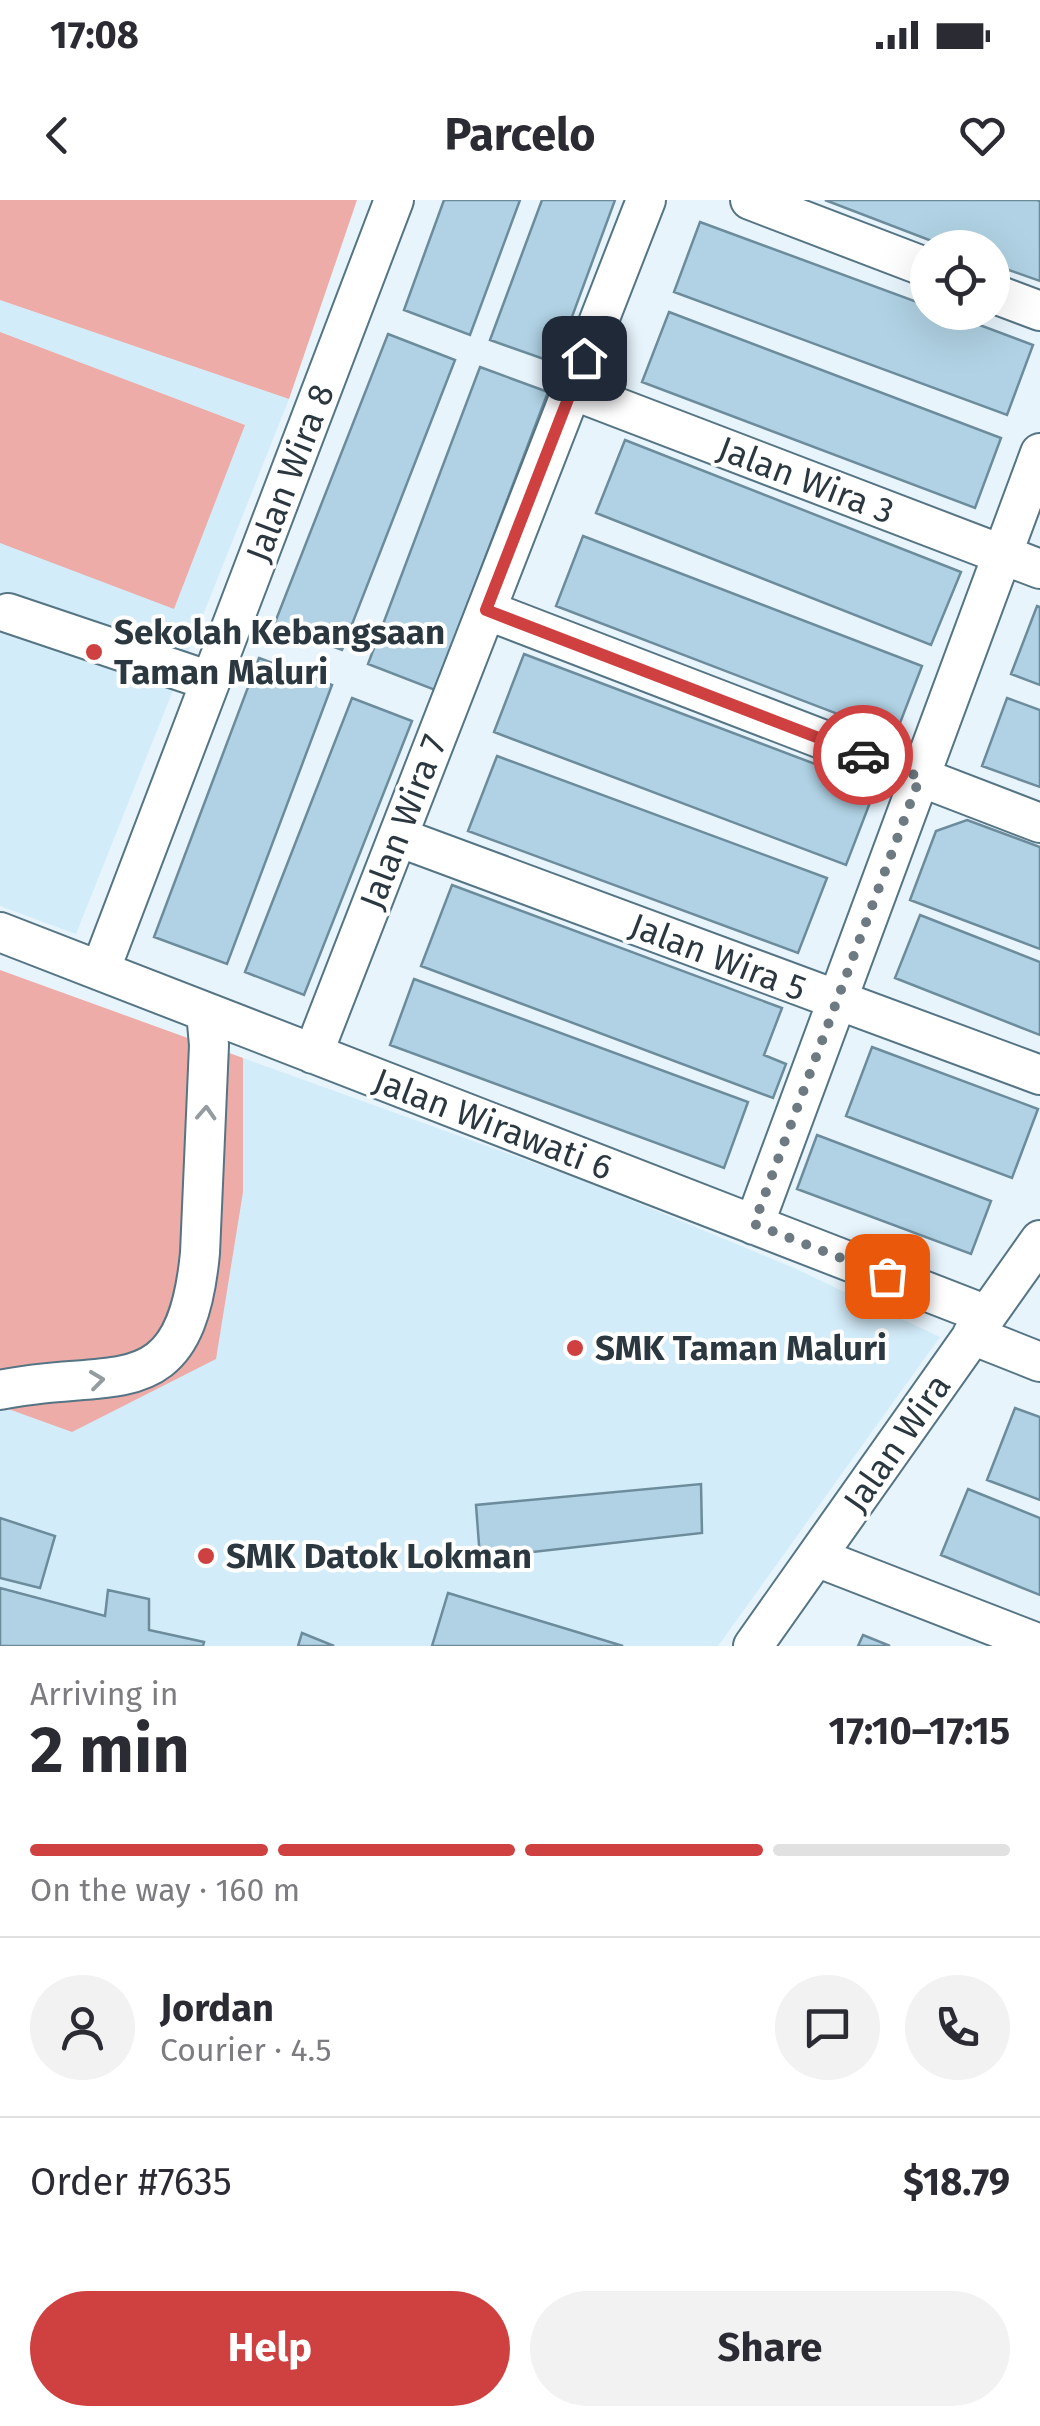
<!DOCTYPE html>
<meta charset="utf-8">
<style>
body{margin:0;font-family:"Fira Sans",sans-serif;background:#f2f2f3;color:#2b2b33;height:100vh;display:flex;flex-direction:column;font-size:38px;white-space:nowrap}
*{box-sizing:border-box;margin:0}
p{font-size:32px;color:#7c7c81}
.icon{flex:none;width:55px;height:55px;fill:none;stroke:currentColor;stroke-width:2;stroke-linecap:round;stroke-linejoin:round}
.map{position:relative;height:1446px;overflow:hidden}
.drawer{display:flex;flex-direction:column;background:#fff;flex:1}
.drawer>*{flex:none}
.buttons{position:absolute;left:910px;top:30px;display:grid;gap:20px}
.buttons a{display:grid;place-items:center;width:100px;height:100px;border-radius:50%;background:#fff;box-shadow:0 10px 40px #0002;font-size:50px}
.pin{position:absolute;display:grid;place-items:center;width:85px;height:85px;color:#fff;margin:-42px;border-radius:20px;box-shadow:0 5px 15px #0006}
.courier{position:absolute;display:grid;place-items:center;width:100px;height:100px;margin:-50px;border:8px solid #cf4041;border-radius:50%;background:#fff;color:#222;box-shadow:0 2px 12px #0007}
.head em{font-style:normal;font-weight:700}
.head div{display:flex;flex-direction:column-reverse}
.head{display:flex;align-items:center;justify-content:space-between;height:170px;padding:0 30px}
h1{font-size:65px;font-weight:700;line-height:75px}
.bar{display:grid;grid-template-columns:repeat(4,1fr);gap:15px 10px;align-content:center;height:120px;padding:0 30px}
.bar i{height:12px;border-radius:8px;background:#e1e1e2}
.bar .on{background:#cf4041}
.bar p{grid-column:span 4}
.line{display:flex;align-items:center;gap:25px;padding:0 30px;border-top:2px solid #e1e1e2}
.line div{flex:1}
.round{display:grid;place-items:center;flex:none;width:105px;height:105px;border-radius:52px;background:#f2f2f3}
.cta{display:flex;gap:20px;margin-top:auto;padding:20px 30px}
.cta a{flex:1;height:115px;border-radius:60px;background:#cf4041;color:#fff;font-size:40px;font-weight:700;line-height:115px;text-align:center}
.cta a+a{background:#f2f2f3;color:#2b2b33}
.status{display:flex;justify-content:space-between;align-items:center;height:70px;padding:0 50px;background:#fff;direction:ltr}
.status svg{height:28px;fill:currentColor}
header{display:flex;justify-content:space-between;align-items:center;height:130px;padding:0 30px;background:#fff;font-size:45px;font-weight:700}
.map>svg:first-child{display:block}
.built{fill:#d3ecf9}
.green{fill:#edaca7}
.building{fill:#b0d2e4;stroke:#6c8c9c;stroke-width:2.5}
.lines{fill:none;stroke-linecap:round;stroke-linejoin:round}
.minor-casing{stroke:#557484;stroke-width:42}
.minor{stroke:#fff;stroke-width:38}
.oneway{stroke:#959ca0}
.done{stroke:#6d7a82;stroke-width:10;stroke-dasharray:0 18}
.route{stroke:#cf4041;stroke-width:12}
.poi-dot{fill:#cf4041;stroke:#fff;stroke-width:4}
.labels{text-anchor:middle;stroke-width:8;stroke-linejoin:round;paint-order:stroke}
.street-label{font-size:35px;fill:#2b3840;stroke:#fff}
.poi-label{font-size:35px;font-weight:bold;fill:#2b3840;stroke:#fff;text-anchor:start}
</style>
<div class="status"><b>17:08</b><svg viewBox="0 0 49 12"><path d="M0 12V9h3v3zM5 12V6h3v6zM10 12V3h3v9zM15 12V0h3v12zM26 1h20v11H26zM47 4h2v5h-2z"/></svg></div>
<header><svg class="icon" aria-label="back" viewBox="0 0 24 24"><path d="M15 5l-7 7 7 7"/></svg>Parcelo<svg class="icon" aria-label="heart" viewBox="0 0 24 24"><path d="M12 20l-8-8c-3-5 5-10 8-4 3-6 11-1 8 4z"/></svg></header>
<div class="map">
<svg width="1040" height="1446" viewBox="0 0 1040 1446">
<rect width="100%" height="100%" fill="#e7f4fc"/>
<path class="built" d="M 0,100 L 289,199 L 76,734 L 0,706 Z
M 243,858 L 587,982 L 794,1068 L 940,1137 L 718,1446 L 0,1446 L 0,1206 L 72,1231 L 243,992 Z"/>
<path class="green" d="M 0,0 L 357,0 L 289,199 L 0,100 Z
M 0,132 L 245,225 L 174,409 L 0,343 Z
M 0,770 L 243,858 L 243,992 L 216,1159 L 72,1232 L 0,1206 Z"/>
<path class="building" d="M 444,0 L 520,0 L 470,135 L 404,110 Z
M 542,0 L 615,0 L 555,163 L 490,140 Z
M 825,0 L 1037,0 L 1040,1 L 1040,81 L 992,64 L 992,48 L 950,48 Z
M 700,22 L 928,106 L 928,112 L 945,112 L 1033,145 L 1007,215 L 674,92 Z
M 669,112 L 1001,238 L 975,308 L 642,182 Z
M 388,134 L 455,160 L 342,450 L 274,425 Z
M 480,167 L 548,192 L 435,490 L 368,464 Z
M 625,240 L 961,372 L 931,445 L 596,313 Z
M 583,336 L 922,466 L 895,536 L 556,406 Z
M 1037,406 L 1040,407 L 1040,485 L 1011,474 Z
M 524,454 L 876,587 L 846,665 L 494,532 Z
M 259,458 L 332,485 L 227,764 L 154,737 Z
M 352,498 L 412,521 L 304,795 L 245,772 Z
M 1007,498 L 1040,510 L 1040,587 L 982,566 Z
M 497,556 L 827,678 L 798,753 L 468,631 Z
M 967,620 L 1040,647 L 1040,749 L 910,700 L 936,631 Z
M 452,685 L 782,808 L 764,855 L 786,864 L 773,898 L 421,766 Z
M 920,715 L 1040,762 L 1040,835 L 895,778 Z
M 414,779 L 748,902 L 724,968 L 390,845 Z
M 872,847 L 1038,909 L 1012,978 L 846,916 Z
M 817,935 L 991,1001 L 971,1054 L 797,989 Z
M 1015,1208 L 1040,1217 L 1040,1300 L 987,1280 Z
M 701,1284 L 702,1333 L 480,1358 L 476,1305 Z
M 968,1289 L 1040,1318 L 1040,1395 L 941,1355 Z
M 0,1318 L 55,1336 L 40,1388 L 0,1378 Z
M 0,1388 L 105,1416 L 108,1390 L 149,1399 L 149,1430 L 204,1442 L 203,1446 L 0,1446 Z
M 448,1393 L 623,1446 L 432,1446 Z
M 302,1433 L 334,1446 L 298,1446 Z
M 863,1435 L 890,1446 L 858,1446 Z"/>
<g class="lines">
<defs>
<path id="minor" d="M 750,0 L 928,68
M 992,93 L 1040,111
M 572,190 L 1040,369
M 486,410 L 1040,623
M 8,413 L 210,481
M 398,637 L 1040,875
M 0,732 L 987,1115
M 100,771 L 394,0
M 313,854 L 646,0
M 754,1025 L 1040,253
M 972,1135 L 1040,1162
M 0,1190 C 114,1166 185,1210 200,1053 L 209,845 L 206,812
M 816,1357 L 1040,1444
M 753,1446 L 1040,1040"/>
</defs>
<use href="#minor" class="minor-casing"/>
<use href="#minor" class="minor"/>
</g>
<defs><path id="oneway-chevron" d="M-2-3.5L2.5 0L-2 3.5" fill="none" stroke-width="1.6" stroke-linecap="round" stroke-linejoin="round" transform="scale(2.5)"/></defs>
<g class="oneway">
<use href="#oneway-chevron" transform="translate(206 913) rotate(-87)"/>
<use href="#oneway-chevron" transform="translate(97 1180) rotate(-7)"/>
</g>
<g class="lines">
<path class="done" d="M 863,555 L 920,577 L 754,1024 L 887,1076"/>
<path class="route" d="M 584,158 L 486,410 L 863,555"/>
</g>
<g class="poi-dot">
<circle cx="94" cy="452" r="10"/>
<circle cx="575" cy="1148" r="10"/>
<circle cx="206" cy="1356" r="10"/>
</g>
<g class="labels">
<g class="street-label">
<text transform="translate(290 273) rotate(-69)" y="12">Jalan Wira 8</text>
<text transform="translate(806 280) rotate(21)" y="12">Jalan Wira 3</text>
<text transform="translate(403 622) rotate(-69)" y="12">Jalan Wira 7</text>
<text transform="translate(718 757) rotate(21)" y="12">Jalan Wira 5</text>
<text transform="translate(493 924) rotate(21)" y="12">Jalan Wirawati 6</text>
<text transform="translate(897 1243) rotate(-55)" y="12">Jalan Wira</text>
</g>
<g class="poi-label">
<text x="114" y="444">Sekolah Kebangsaan<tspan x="114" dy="40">Taman Maluri</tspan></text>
<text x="595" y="1160">SMK Taman Maluri</text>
<text x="226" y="1368">SMK Datok Lokman</text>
</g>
</g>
</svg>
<div class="buttons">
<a><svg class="icon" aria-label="locate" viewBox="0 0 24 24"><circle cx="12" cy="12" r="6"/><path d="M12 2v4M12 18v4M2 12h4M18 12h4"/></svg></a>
</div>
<div class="pin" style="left:887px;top:1076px;background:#ea580c"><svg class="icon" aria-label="bag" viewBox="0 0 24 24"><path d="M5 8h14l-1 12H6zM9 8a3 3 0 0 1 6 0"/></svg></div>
<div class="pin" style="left:584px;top:158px;background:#1f2937"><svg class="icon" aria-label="home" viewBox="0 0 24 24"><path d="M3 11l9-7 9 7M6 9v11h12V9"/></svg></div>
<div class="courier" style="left:863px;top:555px"><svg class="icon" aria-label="car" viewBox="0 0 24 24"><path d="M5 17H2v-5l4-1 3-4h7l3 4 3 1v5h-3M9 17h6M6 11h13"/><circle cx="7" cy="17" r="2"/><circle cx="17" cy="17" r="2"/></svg></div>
</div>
<section class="drawer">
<div class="head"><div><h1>2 min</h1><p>Arriving in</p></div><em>17:10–17:15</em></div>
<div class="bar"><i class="on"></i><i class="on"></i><i class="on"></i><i></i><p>On the way · 160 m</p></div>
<div class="line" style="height:180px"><a class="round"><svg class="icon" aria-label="person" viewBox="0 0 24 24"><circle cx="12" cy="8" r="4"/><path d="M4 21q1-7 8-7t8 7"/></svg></a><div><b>Jordan</b><p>Courier · 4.5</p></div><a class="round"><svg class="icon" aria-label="chat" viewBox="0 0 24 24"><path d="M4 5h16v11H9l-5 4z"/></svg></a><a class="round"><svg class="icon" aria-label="phone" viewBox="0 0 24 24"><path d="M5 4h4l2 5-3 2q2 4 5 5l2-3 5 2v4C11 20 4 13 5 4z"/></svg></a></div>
<div class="line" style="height:130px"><div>Order #7635</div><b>$18.79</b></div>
<div class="cta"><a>Help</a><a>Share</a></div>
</section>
